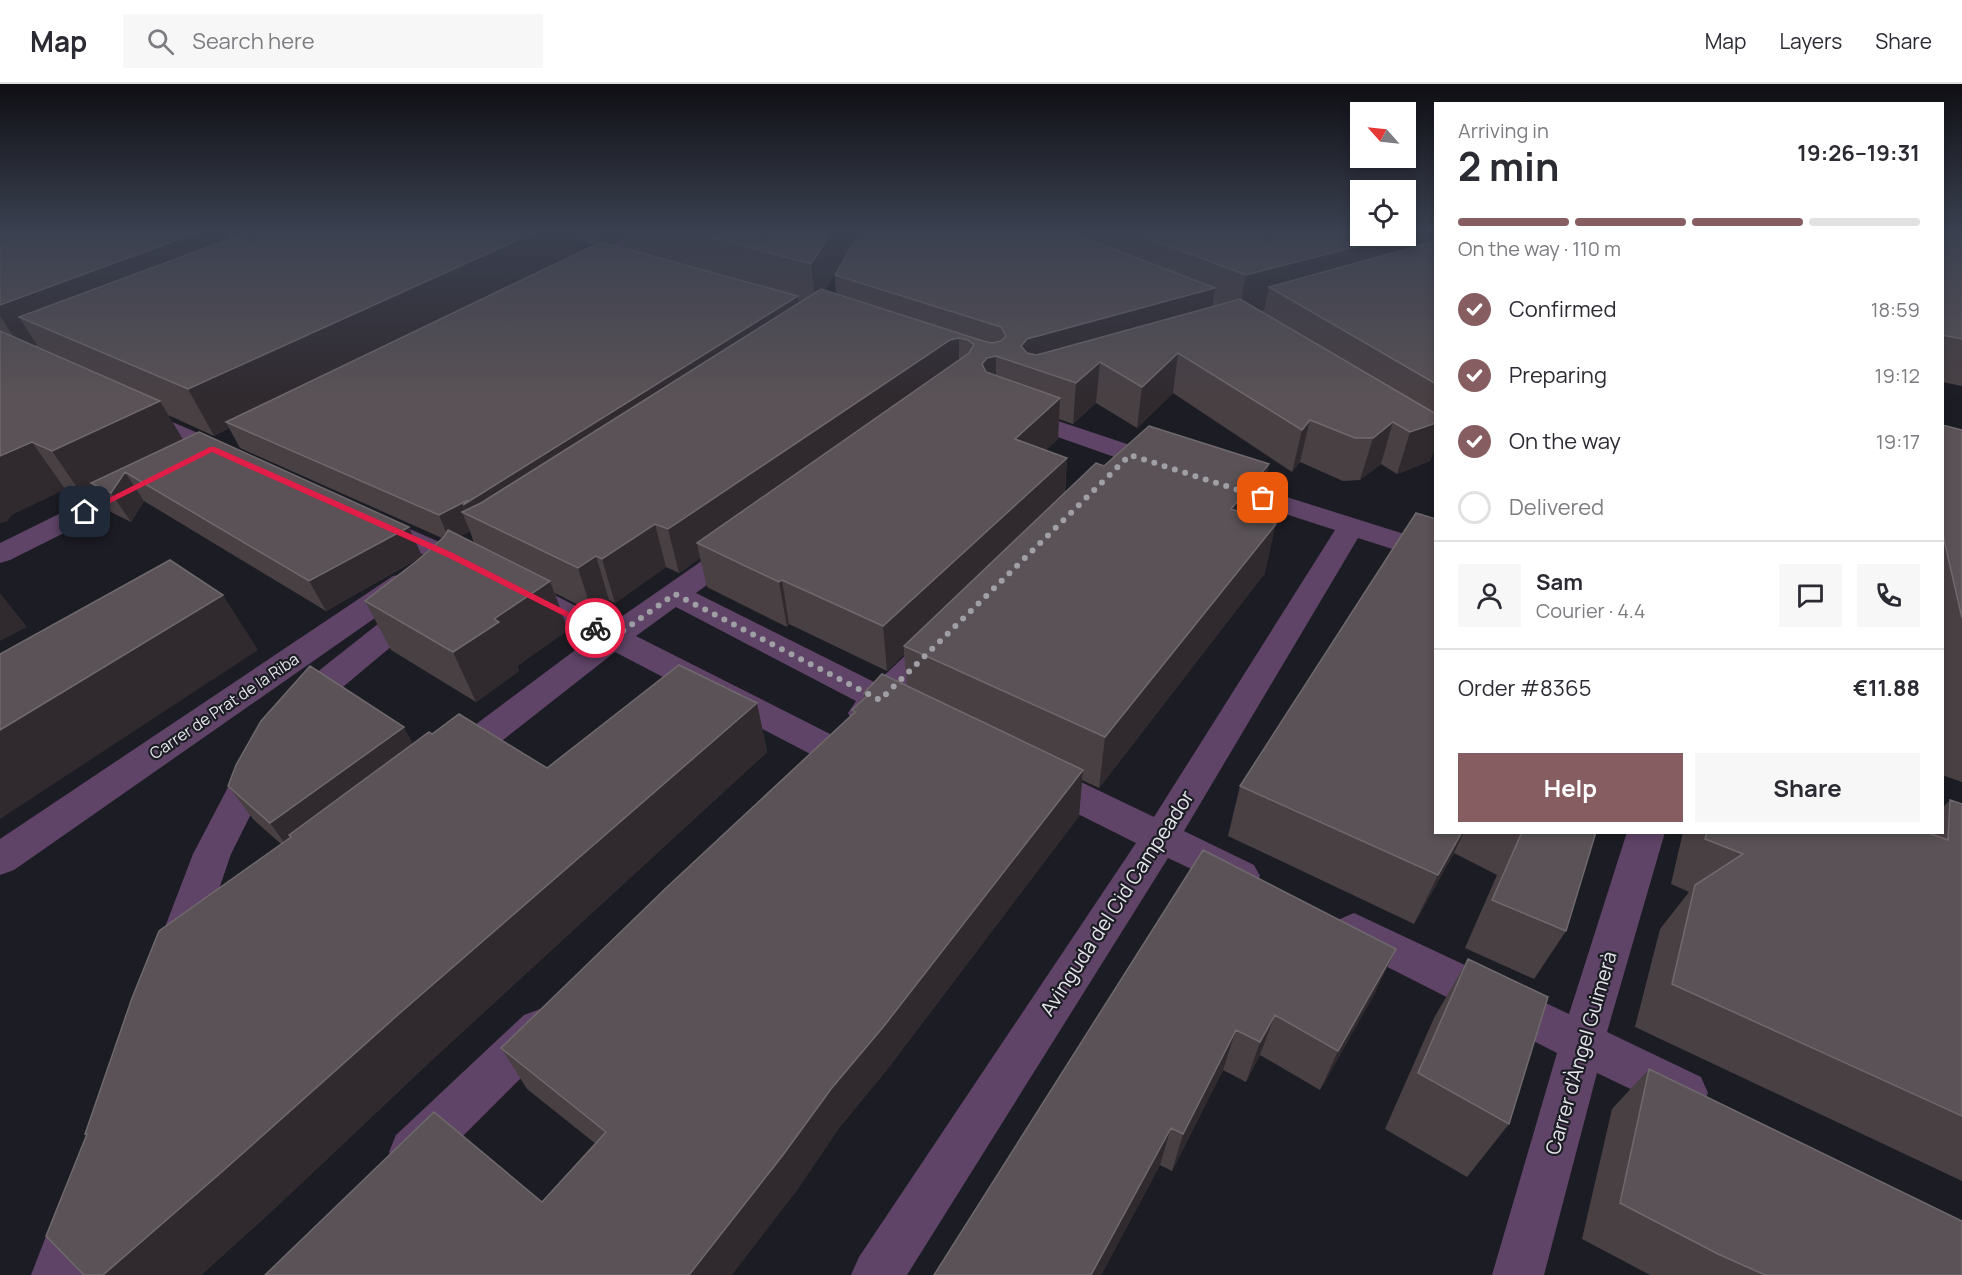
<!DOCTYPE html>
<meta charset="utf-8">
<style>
body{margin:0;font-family:Manrope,sans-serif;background:#f7f7f7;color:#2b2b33;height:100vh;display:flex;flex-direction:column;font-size:22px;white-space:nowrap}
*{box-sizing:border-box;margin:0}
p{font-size:20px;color:#7c7c81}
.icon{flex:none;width:33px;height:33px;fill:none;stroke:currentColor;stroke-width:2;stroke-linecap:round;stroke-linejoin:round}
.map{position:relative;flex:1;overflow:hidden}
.drawer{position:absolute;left:1434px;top:18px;width:510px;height:732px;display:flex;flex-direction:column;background:#fff;border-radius:0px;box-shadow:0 3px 9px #0003}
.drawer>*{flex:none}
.needle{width:39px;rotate:297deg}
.fabs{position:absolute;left:1350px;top:18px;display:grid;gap:12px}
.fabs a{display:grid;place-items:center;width:66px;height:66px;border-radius:0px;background:#fff;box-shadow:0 3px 9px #0003;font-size:30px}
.pin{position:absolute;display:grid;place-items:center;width:51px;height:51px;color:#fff;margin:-26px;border-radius:12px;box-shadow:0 3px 9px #0006}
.courier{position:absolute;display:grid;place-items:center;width:60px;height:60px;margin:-30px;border:4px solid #e11d48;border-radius:50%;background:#fff;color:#222;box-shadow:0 2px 8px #0007}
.headline em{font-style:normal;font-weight:700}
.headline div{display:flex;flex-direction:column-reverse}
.headline{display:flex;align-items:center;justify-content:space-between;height:102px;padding:0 24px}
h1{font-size:39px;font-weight:700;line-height:45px}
.bar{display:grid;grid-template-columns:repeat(4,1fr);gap:9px 6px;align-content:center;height:72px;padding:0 24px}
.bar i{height:8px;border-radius:4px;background:#e1e1e2}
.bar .current{background:#865d61}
.bar p{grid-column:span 4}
.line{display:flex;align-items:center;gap:15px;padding:0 24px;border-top:2px solid #e1e1e2}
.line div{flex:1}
.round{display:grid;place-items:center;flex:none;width:63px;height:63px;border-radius:0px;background:#f7f7f7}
ol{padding:0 24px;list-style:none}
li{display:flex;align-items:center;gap:18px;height:66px}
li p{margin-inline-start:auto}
li .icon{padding:6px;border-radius:50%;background:#865d61;color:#fff;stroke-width:4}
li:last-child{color:#7c7c81}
li i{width:33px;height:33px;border:3px solid #e1e1e2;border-radius:50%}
.button{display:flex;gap:12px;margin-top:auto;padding:12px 24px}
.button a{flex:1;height:69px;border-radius:0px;background:#865d61;color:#fff;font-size:24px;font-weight:700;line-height:69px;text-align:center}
.button a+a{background:#f7f7f7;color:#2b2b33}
header{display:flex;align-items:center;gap:36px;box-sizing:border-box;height:84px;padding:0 30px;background:#fff;border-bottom:2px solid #e1e1e2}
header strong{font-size:28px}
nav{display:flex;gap:33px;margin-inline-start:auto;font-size:21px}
.search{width:420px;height:54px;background:#f7f7f7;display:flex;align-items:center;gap:15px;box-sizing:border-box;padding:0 21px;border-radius:0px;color:#7c7c81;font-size:22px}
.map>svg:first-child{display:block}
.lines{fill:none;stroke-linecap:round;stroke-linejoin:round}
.minor{fill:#5f4467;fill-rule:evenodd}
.wall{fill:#494044;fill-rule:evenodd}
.shaded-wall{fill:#302a2f}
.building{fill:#5a5256;stroke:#6f696d;stroke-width:1.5}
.route{fill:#e11d48}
.done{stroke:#9f9fa5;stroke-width:6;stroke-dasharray:0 10.8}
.labels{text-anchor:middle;stroke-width:4.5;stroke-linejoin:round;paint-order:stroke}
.street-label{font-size:16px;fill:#e5e5eb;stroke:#1c1c24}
.near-street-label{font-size:20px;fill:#e5e5eb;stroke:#1c1c24}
</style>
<header>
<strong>Map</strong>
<div class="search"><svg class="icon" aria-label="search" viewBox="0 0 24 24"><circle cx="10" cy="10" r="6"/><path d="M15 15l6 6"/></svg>Search here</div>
<nav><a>Map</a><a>Layers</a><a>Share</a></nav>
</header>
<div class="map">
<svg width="1962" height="1191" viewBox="0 0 1962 1191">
<rect width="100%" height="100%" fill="#1c1c24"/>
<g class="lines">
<path class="minor" d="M 640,146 L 664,146 L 662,150 L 588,188 L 574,188 L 571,184 L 574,180 Z
M 138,323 L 237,366 L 241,371 L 237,376 L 228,379 L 219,376 L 129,335 L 126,330 L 129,325 Z
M 1016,323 L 1172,375 L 1176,381 L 1172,387 L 1163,389 L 1154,387 L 1007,335 L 1004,330 L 1007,325 Z
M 145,390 L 154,392 L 158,398 L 154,404 L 10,476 L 0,479 L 0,459 L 136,392 Z
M 1220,392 L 1436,460 L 1436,479 L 1358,454 L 1184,747 L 1254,781 L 1260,792 L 1254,803 L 1240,808 L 1168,774 L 907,1191 L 851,1191 L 859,1173 L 1136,759 L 1028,705 L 1023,695 L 1028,685 L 1041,681 L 1054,685 L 1154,733 L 1335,446 L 1211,406 L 1207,400 L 1211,394 Z
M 373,429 L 483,477 L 488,483 L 483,489 L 473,492 L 463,489 L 363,443 L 359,437 L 363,431 Z
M 739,455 L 749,458 L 753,464 L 749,470 L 696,509 L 876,599 L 927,551 L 938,548 L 949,551 L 954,559 L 949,567 L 903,612 L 915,618 L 920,627 L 915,636 L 903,639 L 883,632 C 874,641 866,641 853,638 L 848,629 L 856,617 L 676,523 L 636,552 L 842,656 L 848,665 L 842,674 L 830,678 L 818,674 L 615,568 L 466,685 L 453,689 L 440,685 L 435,676 L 440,667 L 590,555 L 511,514 L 507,507 L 511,500 L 522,497 L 533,500 L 611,540 L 729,458 Z
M 404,490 L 415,492 L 419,499 L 415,506 L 14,786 L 0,791 L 0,755 L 393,492 Z
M 418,514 L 429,517 L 433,524 L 429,531 L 307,633 L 295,636 L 283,633 L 278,624 L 283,615 L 407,517 Z
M 259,665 L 272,669 L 277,678 L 231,770 L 199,864 L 193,877 L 178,882 L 163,877 L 157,864 L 193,770 L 246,669 Z
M 1627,748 L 1665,748 L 1607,948 L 1701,993 L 1708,1009 L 1701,1025 L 1685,1031 L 1597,989 L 1544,1191 L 1492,1191 L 1557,969 L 1340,859 L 1334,847 L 1340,835 L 1354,829 L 1569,930 Z
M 540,925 L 556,931 L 562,945 L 556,959 L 430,1085 L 413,1092 L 396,1085 L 389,1068 L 396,1051 L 524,931 Z
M 80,1104 L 98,1111 L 105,1129 L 83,1191 L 31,1191 L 62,1111 Z"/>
</g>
<path class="wall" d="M 0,146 L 860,146 L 825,206 L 836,210 L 835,191 L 861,146 L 1436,146 L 1436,361 L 1430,377 L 1397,390 L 1381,380 L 1360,396 L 1343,397 L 1300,378 L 1292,388 L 1173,309 L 1137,344 L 1096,319 L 1073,340 L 1059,335 L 1058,355 L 1046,366 L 1067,374 L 1065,409 L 1104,382 L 1269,380 L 1259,428 L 1255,433 L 1265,489 L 1099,704 L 1082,696 L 1079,732 L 889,983 L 839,1044 L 795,1109 L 542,1118 L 596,1060 L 527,1005 L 501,964 L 853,630 L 852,626 L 864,615 L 864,609 L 907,602 L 904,570 L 887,587 L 789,540 L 787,543 L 707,503 L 700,474 L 679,489 L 666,483 L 615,519 L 609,516 L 592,528 L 555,509 L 568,546 L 517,582 L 519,587 L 476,618 L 391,566 L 365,517 L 421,473 L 326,527 L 144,417 L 131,438 L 111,428 L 98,408 L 85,415 L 65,405 L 11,431 L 7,437 L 0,439 ZM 623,152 L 626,165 L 607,160 ZM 575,155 L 595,161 L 578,169 ZM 168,331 L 214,352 L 229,344 L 240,364 L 442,454 L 422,472 L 183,355 ZM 470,447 L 474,459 L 460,452 Z
M 1942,146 L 1962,146 L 1962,302 L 1942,298 Z
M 1942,341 L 1962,346 L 1962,698 L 1942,691 Z
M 757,619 L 767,668 L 434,974 L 273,1126 L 201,1191 L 84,1191 L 86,1051 L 85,1050 L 281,760 L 253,735 L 228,702 L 413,660 L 432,650 L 547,684 Z
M 1240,702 L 1436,748 L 1596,748 L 1566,847 L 1534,895 L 1465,864 L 1497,791 L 1454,769 L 1414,840 L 1228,752 Z
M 1950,716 L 1962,720 L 1962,1097 L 1635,943 L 1660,845 L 1689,808 L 1671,800 L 1683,748 L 1942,748 L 1942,724 Z
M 1203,766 L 1376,907 L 1320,1006 L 1260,971 L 1246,998 L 1223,986 L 1172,1087 L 1160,1081 L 1101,1191 L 934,1191 Z
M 1468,875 L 1509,1040 L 1467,1093 L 1385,1045 L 1434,934 Z
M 1649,985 L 1962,1191 L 1650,1191 L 1582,1155 L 1612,1025 Z"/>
<path class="shaded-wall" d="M 204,146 L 328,146 L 19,233 L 37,261 L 23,267 L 0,232 L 0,221 Z
M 540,146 L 573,146 L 580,174 L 226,338 L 229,344 L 214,352 L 188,305 Z
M 598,146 L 622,146 L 623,152 L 602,163 Z
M 833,146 L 860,146 L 816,222 L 811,180 Z
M 1068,146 L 1092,146 L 1091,152 L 1066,168 Z
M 1416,146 L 1436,146 L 1436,179 L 1269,203 L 1264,226 L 1238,234 L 1246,191 L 1397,152 L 1406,152 L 1406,149 Z
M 1215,204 L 1209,243 L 1020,281 L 1021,262 L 1027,255 Z
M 798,212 L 801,236 L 487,440 L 462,428 L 470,447 L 450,458 L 439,431 Z
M 959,254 L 959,294 L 697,459 L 700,474 L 679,489 L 668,445 L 950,256 Z
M 1178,269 L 1173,309 L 1137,344 L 1142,303 Z
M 996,272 L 996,313 L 982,280 L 987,274 Z
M 1100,278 L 1096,319 L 1073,340 L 1076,299 Z
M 1060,314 L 1058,355 L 1014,397 L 1015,355 Z
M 160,317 L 188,364 L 125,388 L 144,417 L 131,438 L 111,409 L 91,399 L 98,408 L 85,415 L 52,367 Z
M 1310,336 L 1300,378 L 1292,388 L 1302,346 Z
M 1393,338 L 1381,380 L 1360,396 L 1373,354 Z
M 1436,339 L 1436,361 L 1430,377 L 1397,390 L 1410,348 Z
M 32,358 L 65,405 L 11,431 L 7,437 L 0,439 L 0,372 Z
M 1067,374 L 1064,416 L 904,562 L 904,570 L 887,587 L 883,542 Z
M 1269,380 L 1259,428 L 1221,473 L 1231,425 Z
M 655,440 L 666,483 L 615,519 L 602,475 Z
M 1276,440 L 1265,489 L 1099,704 L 1105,653 Z
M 409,443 L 422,472 L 326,527 L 309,497 Z
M 596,472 L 609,516 L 592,528 L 578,484 Z
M 782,496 L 789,540 L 787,543 L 779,498 Z
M 550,497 L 568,546 L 517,582 L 519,587 L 476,618 L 453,568 L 494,535 Z
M 0,509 L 27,543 L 0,557 Z
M 223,511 L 258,566 L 0,735 L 0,646 Z
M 757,619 L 767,668 L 434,974 L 273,1126 L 201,1191 L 103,1191 L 400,929 Z
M 404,643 L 422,677 L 289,751 L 301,767 L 294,772 L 270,739 Z
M 1083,686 L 1079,732 L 889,983 L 839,1044 L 795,1109 L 732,1191 L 689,1191 L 831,1005 Z
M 1462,748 L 1464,748 L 1454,769 L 1414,840 L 1438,791 Z
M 1396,865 L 1376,907 L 1320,1006 L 1338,967 Z
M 1275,931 L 1260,971 L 1246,998 L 1260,958 Z
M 1236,946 L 1223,986 L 1172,1087 L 1183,1050 Z
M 1171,1044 L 1160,1081 L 1101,1191 L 1091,1191 Z"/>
<path class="building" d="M 0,146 L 204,146 L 0,221 Z
M 254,146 L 540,146 L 188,305 L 19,233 Z
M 683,146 L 833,146 L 811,180 Z
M 861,146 L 1067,147 L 1215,204 L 1027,255 L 1021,262 L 1027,269 L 1036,271 L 1044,269 L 1240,215 L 1436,330 L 1436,339 L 1410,348 L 1393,338 L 1373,354 L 1355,354 L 1310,336 L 1302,346 L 1178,269 L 1142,303 L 1100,278 L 1076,299 L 996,272 L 987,274 L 982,280 L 986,288 L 1060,314 L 1015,355 L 1067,374 L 883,542 L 782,496 L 779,498 L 697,459 L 969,269 L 974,261 L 968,256 L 959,254 L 950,256 L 668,445 L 655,440 L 602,475 L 596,472 L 578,484 L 462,428 L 481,419 L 821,205 L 983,257 L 992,259 L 1001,257 L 1006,252 L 1001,243 L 835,191 Z
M 1126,146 L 1360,146 L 1360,152 L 1397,152 L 1246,191 Z
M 1406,146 L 1416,146 L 1406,149 Z
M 1942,146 L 1962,146 L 1962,255 L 1942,251 Z
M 1436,157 L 1436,300 L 1269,203 Z
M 601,158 L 798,212 L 463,421 L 468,416 L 439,431 L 226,338 Z
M 0,247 L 160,317 L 52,367 L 32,358 L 0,372 Z
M 1942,341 L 1962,346 L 1962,534 L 1942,447 Z
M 1149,342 L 1269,380 L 1231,425 L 1276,440 L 1105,653 L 904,562 L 1096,379 L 1104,382 Z
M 199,348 L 409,443 L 309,497 L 125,388 L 111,409 L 91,399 Z
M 1416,429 L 1436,435 L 1436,748 L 1462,748 L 1438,791 L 1240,702 Z
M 448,446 L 550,497 L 494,535 L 499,538 L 453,568 L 365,517 L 418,476 L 444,453 Z
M 170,476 L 223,511 L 0,646 L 0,570 Z
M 679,581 L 757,619 L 400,929 L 224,1086 L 103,1191 L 84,1191 L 46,1152 L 87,1050 L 85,1050 L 132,914 L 159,847 L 291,753 L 289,751 L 429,648 L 432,650 L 459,630 L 547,684 Z
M 310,582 L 404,643 L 270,739 L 228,702 L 236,681 L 261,637 Z
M 882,590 L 1083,686 L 884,942 L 831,1005 L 783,1071 L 689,1191 L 265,1191 L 434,1028 L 542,1118 L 606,1048 L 501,964 L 666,804 L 855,628 L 852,626 L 867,612 L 864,609 Z
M 1950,716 L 1962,720 L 1962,1032 L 1672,900 L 1695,801 L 1743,770 L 1705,755 L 1707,748 L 1926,748 L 1948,756 Z
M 1522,748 L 1596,748 L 1566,847 L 1492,816 Z
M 1203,766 L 1396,865 L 1338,967 L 1275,931 L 1260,958 L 1236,946 L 1183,1050 L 1171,1044 L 1091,1191 L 934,1191 Z
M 1468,875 L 1548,913 L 1509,1040 L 1418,989 Z
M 1649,985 L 1962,1137 L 1962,1191 L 1765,1191 L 1718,1170 L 1620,1119 Z"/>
<linearGradient id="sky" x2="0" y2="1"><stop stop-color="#0f0f14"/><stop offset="0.47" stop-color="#3a4050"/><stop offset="1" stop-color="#3a4050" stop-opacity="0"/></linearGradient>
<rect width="1962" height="313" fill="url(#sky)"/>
<path class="route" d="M 210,363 L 215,363 L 453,469 L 600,544 L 592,546 L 447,473 L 212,368 L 88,430 L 81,428 Z"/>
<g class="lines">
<path class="done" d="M 595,544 L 614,553 L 675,510 L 880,616 L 1130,371 L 1263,414"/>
</g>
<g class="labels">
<g class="street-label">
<text transform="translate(224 622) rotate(-34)" y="6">Carrer de Prat de la Riba</text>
</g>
<g class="near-street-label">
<text transform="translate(1117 819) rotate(-57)" y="7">Avinguda del Cid Campeador</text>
<text transform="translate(1581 969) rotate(-74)" y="7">Carrer d'Àngel Guimerà</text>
</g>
</g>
</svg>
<div class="fabs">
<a><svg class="needle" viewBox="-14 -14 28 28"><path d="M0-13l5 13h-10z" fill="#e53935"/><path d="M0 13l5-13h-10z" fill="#7c7c81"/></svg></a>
<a><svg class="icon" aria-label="locate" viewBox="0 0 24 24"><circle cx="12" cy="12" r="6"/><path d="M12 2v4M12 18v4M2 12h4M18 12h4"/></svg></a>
</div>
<div class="pin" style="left:1263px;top:414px;background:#ea580c"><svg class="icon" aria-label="bag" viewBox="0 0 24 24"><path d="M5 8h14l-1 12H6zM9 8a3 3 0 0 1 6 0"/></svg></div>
<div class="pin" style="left:85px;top:428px;background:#1f2937"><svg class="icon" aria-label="home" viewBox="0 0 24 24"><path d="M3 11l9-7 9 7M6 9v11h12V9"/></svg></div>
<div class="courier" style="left:595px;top:544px"><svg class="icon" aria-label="bike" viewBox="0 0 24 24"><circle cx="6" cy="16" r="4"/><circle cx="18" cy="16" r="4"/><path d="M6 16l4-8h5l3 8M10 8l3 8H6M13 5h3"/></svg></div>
<section class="drawer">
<div class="headline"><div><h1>2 min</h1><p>Arriving in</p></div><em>19:26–19:31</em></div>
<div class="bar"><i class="current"></i><i class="current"></i><i class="current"></i><i></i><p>On the way · 110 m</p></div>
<ol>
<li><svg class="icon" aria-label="check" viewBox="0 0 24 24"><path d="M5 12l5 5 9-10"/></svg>Confirmed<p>18:59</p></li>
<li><svg class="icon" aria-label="check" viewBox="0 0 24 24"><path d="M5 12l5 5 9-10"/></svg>Preparing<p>19:12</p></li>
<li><svg class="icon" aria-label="check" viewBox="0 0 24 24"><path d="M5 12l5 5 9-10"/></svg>On the way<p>19:17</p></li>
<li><i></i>Delivered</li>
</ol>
<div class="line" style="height:108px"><a class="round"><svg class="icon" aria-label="person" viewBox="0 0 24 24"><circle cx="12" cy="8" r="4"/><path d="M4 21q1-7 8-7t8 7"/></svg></a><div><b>Sam</b><p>Courier · 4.4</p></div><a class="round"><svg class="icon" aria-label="chat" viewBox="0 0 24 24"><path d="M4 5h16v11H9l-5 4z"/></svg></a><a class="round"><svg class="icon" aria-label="phone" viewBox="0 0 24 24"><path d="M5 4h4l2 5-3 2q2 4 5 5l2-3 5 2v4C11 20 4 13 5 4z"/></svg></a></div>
<div class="line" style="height:78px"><div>Order #8365</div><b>€11.88</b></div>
<div class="button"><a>Help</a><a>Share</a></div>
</section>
</div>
